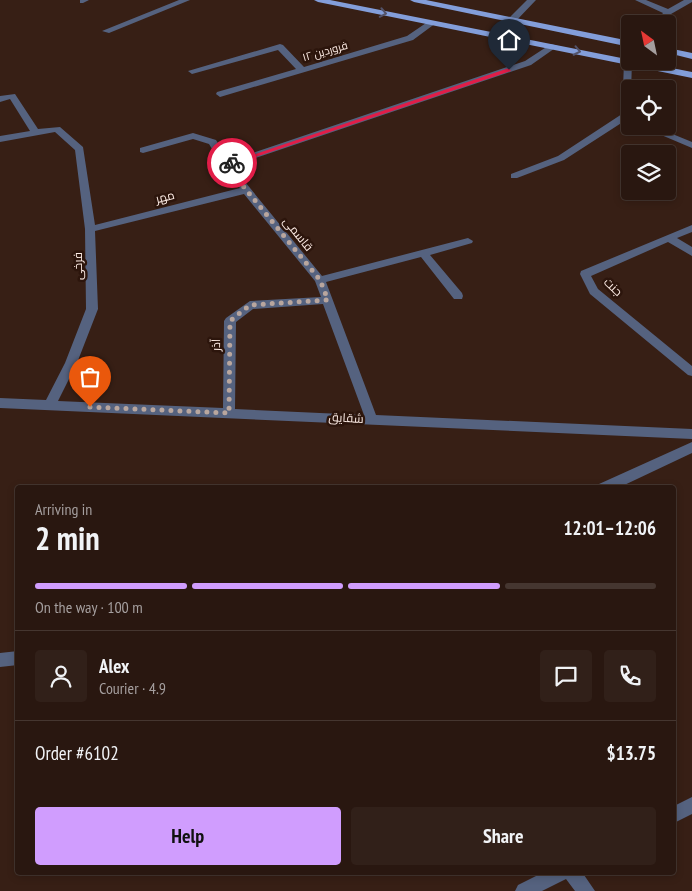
<!DOCTYPE html>
<meta charset="utf-8">
<style>
body{margin:0;font-family:"PT Sans Narrow",Cairo,sans-serif;background:#312019;color:#f1f3f6;height:100vh;display:flex;flex-direction:column;font-size:19px;white-space:nowrap}
*{box-sizing:border-box;margin:0}
p{font-size:16px;color:#a59f9f}
.icon{flex:none;width:28px;height:28px;fill:none;stroke:currentColor;stroke-width:2;stroke-linecap:round;stroke-linejoin:round}
.map{position:relative;flex:1;overflow:hidden}
.side{position:absolute;left:15px;top:485px;width:661px;height:390px;display:flex;flex-direction:column;background:#291710;border-radius:5px;box-shadow:0 2px 8px #0003,0 0 0 1px #453630}
.side>*{flex:none}
.needle{width:32px;rotate:327deg}
.buttons{position:absolute;left:621px;top:15px;display:grid;gap:10px}
.buttons a{display:grid;place-items:center;width:55px;height:55px;border-radius:5px;background:#291710;box-shadow:0 2px 8px #0003,0 0 0 1px #453630;font-size:25px}
.pin{position:absolute;display:grid;place-items:center;width:42px;height:42px;color:#fff;margin:-51px -21px;border-radius:50% 50% 50% 0;rotate:-45deg;box-shadow:0 0 5px #0007}
.pin .icon{rotate:45deg}
.courier{position:absolute;display:grid;place-items:center;width:50px;height:50px;margin:-25px;border:4px solid #e11d48;border-radius:50%;background:#fff;color:#222;box-shadow:0 1px 6px #0007}
.headline em{font-style:normal;font-weight:800}
.headline div{display:flex;flex-direction:column-reverse}
.headline{display:flex;align-items:center;justify-content:space-between;height:85px;padding:0 20px}
h1{font-size:32px;font-weight:800;line-height:38px}
.bar{display:grid;grid-template-columns:repeat(4,1fr);gap:8px 5px;align-content:center;height:60px;padding:0 20px}
.bar i{height:6px;border-radius:4px;background:#453630}
.bar .selected{background:#d09dfe}
.bar p{grid-column:span 4}
.line{display:flex;align-items:center;gap:12px;padding:0 20px;border-top:1px solid #453630}
.line div{flex:1}
.round{display:grid;place-items:center;flex:none;width:52px;height:52px;border-radius:5px;background:#312019}
.button{display:flex;gap:10px;margin-top:auto;padding:10px 20px}
.button a{flex:1;height:58px;border-radius:5px;background:#d09dfe;color:#111;font-size:20px;font-weight:800;line-height:58px;text-align:center}
.button a+a{background:#312019;color:#f1f3f6}
.map>svg:first-child{display:block}
.lines{fill:none;stroke-linecap:round;stroke-linejoin:round}
.minor{fill:#55627f;fill-rule:evenodd}
.major{fill:#839eda;fill-rule:evenodd}
.oneway{stroke:#535369}
.route{fill:#e11d48}
.done{stroke:#b9a69e;stroke-width:5;stroke-dasharray:0 9}
.labels{text-anchor:middle;stroke-width:5;stroke-linejoin:round;paint-order:stroke}
.far-street-label{font-size:11px;fill:#ffeee7;stroke:#2c150c}
.street-label{font-size:12px;fill:#ffeee7;stroke:#2c150c}
</style>
<div class="map">
<svg width="692" height="891" viewBox="0 0 692 891">
<rect width="100%" height="100%" fill="#371f15"/>
<g class="lines">
<path class="minor" d="M 80,0 L 89,0 L 83,3 L 80,3 Z
M 179,0 L 190,0 L 109,33 L 102,31 Z
M 527,0 L 536,0 L 515,22 L 509,22 L 509,18 Z
M 635,0 L 646,0 L 668,9 L 684,0 L 692,0 L 692,2 L 671,14 L 663,24 L 654,24 L 663,13 Z
M 429,21 L 436,23 L 413,40 L 220,97 L 216,94 L 217,92 L 296,69 L 278,50 L 192,74 L 188,71 L 280,44 L 283,45 L 304,67 L 407,36 Z
M 551,44 L 558,46 L 531,65 L 232,166 L 322,276 L 468,238 L 473,241 L 472,243 L 430,255 L 462,293 L 463,296 L 462,299 L 454,299 L 421,257 L 326,282 L 376,415 L 692,429 L 692,439 L 0,408 L 0,398 L 46,400 L 65,363 L 86,309 L 85,229 L 75,150 L 55,132 L 0,142 L 0,136 L 30,131 L 10,99 L 0,102 L 0,96 L 15,94 L 38,129 L 60,127 L 83,147 L 95,225 L 240,188 L 223,167 L 209,144 L 193,139 L 143,153 L 140,152 L 140,148 L 193,133 L 216,140 L 229,161 L 525,61 ZM 244,194 L 315,281 L 321,297 L 250,301 L 226,318 L 224,321 L 223,408 L 58,401 L 77,363 L 98,309 L 95,231 ZM 323,304 L 364,415 L 235,409 L 236,322 L 253,309 Z
M 628,59 L 632,62 L 630,121 L 626,120 L 564,160 L 517,178 L 511,178 L 511,174 L 558,156 L 622,114 L 624,62 Z
M 640,126 L 653,126 L 692,142 L 692,148 Z
M 692,225 L 692,232 L 677,238 L 692,247 L 692,256 L 668,242 L 591,276 L 598,289 L 692,366 L 692,376 L 688,375 L 590,294 L 580,274 L 581,271 Z
M 692,442 L 692,453 L 618,488 L 598,488 L 599,484 Z
M 18,651 L 18,665 L 0,667 L 0,653 Z
M 692,797 L 692,814 L 674,823 L 674,806 Z
M 544,872 L 582,872 L 595,891 L 575,891 L 566,879 L 542,891 L 515,891 L 518,885 Z"/>
<path class="major" d="M 314,0 L 330,0 L 692,72 L 692,78 L 318,2 Z
M 410,0 L 426,0 L 630,41 L 630,47 L 414,2 Z
M 668,48 L 692,53 L 692,59 L 668,53 Z"/>
</g>
<defs><path id="oneway-chevron" d="M-2-3.5L2.5 0L-2 3.5" fill="none" stroke-width="1.6" stroke-linecap="round" stroke-linejoin="round" transform="scale(1.25)"/></defs>
<g class="oneway">
<use href="#oneway-chevron" transform="translate(383 13) rotate(11)"/>
<use href="#oneway-chevron" transform="translate(577 51) rotate(12)"/>
</g>
<path class="route" d="M 509,68 L 511,71 L 235,164 L 229,163 Z"/>
<g class="lines">
<path class="done" d="M 90,407 L 229,413 L 230,321 L 250,305 L 328,300 L 320,280 L 226,165 L 232,163"/>
</g>
<g class="labels">
<g class="far-street-label">
<text transform="translate(325 51) rotate(-16)" y="4">۱۲ فروردین</text>
</g>
<g class="street-label">
<text transform="translate(165 197) rotate(-14)" y="4">مهر</text>
<text transform="translate(298 234) rotate(51)" y="4">قاسمی</text>
<text transform="translate(78 266) rotate(-91)" y="4">فرخی</text>
<text transform="translate(613 287) rotate(43)" y="4">جنت</text>
<text transform="translate(216 345) rotate(-89)" y="4">آذر</text>
<text transform="translate(346 418) rotate(3)" y="4">شقایق</text>
</g>
</g>
</svg>
<div class="buttons">
<a><svg class="needle" viewBox="-14 -14 28 28"><path d="M0-13l5 13h-10z" fill="#e53935"/><path d="M0 13l5-13h-10z" fill="#a59f9f"/></svg></a>
<a><svg class="icon" aria-label="locate" viewBox="0 0 24 24"><circle cx="12" cy="12" r="6"/><path d="M12 2v4M12 18v4M2 12h4M18 12h4"/></svg></a>
<a><svg class="icon" aria-label="layers" viewBox="0 0 24 24"><path d="M12 4l9 5-9 5-9-5zM3 14l9 5 9-5"/></svg></a>
</div>
<div class="pin" style="left:90px;top:407px;background:#ea580c"><svg class="icon" aria-label="bag" viewBox="0 0 24 24"><path d="M5 8h14l-1 12H6zM9 8a3 3 0 0 1 6 0"/></svg></div>
<div class="pin" style="left:509px;top:70px;background:#1f2937"><svg class="icon" aria-label="home" viewBox="0 0 24 24"><path d="M3 11l9-7 9 7M6 9v11h12V9"/></svg></div>
<div class="courier" style="left:232px;top:163px"><svg class="icon" aria-label="bike" viewBox="0 0 24 24"><circle cx="6" cy="16" r="4"/><circle cx="18" cy="16" r="4"/><path d="M6 16l4-8h5l3 8M10 8l3 8H6M13 5h3"/></svg></div>
<section class="side">
<div class="headline"><div><h1>2 min</h1><p>Arriving in</p></div><em>12:01–12:06</em></div>
<div class="bar"><i class="selected"></i><i class="selected"></i><i class="selected"></i><i></i><p>On the way · 100 m</p></div>
<div class="line" style="height:90px"><a class="round"><svg class="icon" aria-label="person" viewBox="0 0 24 24"><circle cx="12" cy="8" r="4"/><path d="M4 21q1-7 8-7t8 7"/></svg></a><div><b>Alex</b><p>Courier · 4.9</p></div><a class="round"><svg class="icon" aria-label="chat" viewBox="0 0 24 24"><path d="M4 5h16v11H9l-5 4z"/></svg></a><a class="round"><svg class="icon" aria-label="phone" viewBox="0 0 24 24"><path d="M5 4h4l2 5-3 2q2 4 5 5l2-3 5 2v4C11 20 4 13 5 4z"/></svg></a></div>
<div class="line" style="height:65px"><div>Order #6102</div><b>$13.75</b></div>
<div class="button"><a>Help</a><a>Share</a></div>
</section>
</div>
